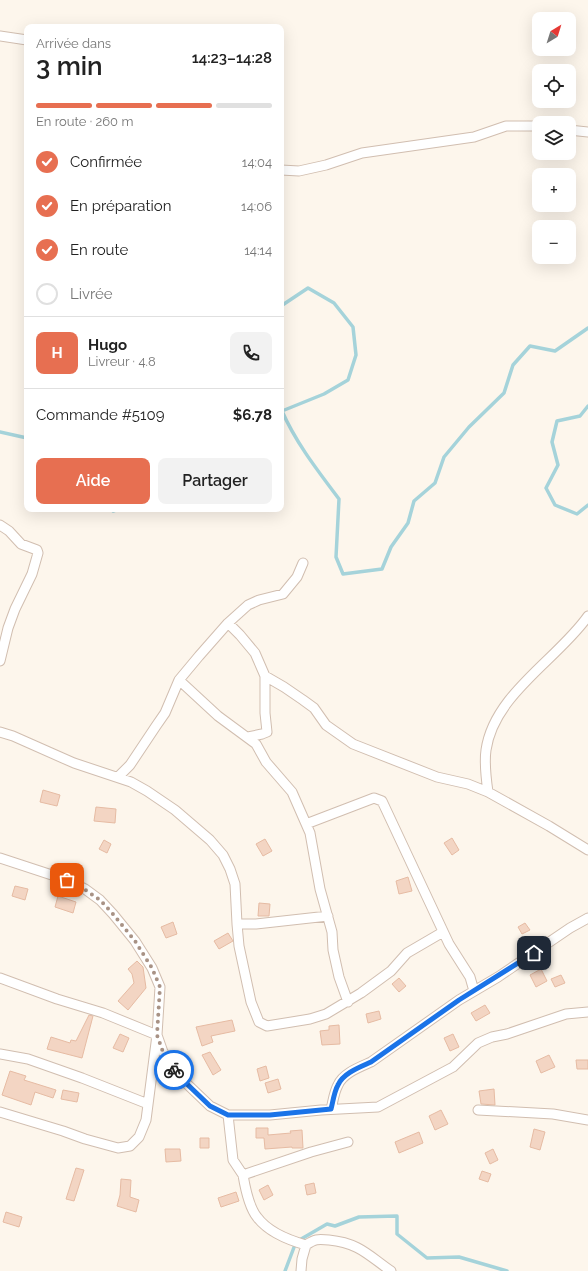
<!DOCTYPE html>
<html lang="fr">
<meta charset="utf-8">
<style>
body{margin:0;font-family:Raleway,sans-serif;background:#f2f2f2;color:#222;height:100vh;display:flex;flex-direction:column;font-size:15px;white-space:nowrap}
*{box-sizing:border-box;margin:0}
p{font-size:13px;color:#767676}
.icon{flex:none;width:22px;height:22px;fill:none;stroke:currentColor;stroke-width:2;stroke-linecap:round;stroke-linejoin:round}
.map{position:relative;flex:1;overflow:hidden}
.sheet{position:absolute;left:24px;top:24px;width:260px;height:488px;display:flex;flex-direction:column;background:#fff;border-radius:8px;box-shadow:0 4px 16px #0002}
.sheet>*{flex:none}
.needle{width:26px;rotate:38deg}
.controls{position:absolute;left:532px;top:12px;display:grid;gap:8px}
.controls a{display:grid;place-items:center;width:44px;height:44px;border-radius:8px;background:#fff;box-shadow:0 4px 16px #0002;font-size:20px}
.pin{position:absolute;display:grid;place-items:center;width:34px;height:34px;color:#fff;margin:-17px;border-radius:8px;box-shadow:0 2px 6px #0006}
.courier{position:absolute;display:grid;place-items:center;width:40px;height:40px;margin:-20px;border:3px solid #1a73e8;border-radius:50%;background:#fff;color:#222;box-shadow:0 1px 5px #0007}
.headline em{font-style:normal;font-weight:600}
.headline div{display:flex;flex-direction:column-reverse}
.headline{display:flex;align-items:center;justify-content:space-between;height:68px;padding:0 12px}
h1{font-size:26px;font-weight:600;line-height:30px}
.bar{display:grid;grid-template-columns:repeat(4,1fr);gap:6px 4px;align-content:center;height:48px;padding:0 12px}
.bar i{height:5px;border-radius:3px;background:#e0e0e0}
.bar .selected{background:#e76f51}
.bar p{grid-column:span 4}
.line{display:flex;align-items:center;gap:10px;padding:0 12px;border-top:1px solid #e0e0e0}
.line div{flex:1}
.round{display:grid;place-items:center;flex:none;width:42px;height:42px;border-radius:8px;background:#f2f2f2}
ol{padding:0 12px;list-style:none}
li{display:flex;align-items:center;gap:12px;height:44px}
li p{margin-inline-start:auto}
li .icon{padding:4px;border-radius:50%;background:#e76f51;color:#fff;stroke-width:4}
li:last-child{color:#767676}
li i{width:22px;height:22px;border:2px solid #e0e0e0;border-radius:50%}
.action{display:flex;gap:8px;margin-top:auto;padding:8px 12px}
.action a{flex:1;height:46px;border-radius:8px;background:#e76f51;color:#fff;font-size:16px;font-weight:600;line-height:46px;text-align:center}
.action a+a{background:#f2f2f2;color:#222}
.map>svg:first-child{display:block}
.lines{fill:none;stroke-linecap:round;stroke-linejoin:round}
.stream{stroke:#a5d3da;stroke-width:3.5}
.building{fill:#f3d5c3;stroke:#e6bba3}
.minor-casing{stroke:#d1beb0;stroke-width:11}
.minor{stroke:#fff;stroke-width:9}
.done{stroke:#a89285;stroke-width:4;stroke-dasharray:0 7.2}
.route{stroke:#1a73e8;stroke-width:5}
</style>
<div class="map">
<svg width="588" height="1271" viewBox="0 0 588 1271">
<rect width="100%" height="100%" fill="#fdf6ec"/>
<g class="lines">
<path class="stream" d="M 281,306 L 308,288 L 334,303 L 353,327 L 356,355 L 348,380 L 324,394 L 282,411 C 296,443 318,471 339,499 L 336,557 L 343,574 L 382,569 L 391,547 L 408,523 L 414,501 L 435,483 L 444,457 L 469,427 L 504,393 L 513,365 L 530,346 L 555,351 L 588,328
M 588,406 L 580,416 L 557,421 L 552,442 L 558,465 L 546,488 L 555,505 L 577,514 L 588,505
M 0,432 L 27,438
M 112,509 L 113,511 L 119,509
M 285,1271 L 296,1242 L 327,1224 L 335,1226 L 359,1217 L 397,1216 L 397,1234 L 427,1258 L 459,1257 L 507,1271"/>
</g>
<path class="building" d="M 43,790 L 60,795 L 57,806 L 40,802 Z
M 96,807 L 116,809 L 115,823 L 94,821 Z
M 452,838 L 459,850 L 452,855 L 444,843 Z
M 265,839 L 272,851 L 263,856 L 256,844 Z
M 104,840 L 111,844 L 107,853 L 99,849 Z
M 408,877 L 412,891 L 399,894 L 396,881 Z
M 15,886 L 28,889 L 25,900 L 12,896 Z
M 58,896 L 76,902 L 73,913 L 55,907 Z
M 259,903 L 270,904 L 269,916 L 258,916 Z
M 173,922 L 177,934 L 166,938 L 161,927 Z
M 525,923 L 530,930 L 522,934 L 518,927 Z
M 228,933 L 233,941 L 219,949 L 214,941 Z
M 137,961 L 143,967 L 146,988 L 128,1010 L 118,1001 L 134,983 L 132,974 L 128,969 Z
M 541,969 L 547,981 L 536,987 L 530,975 Z
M 561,975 L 565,983 L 555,987 L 551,979 Z
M 399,978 L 406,986 L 399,992 L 392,984 Z
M 485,1005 L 490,1013 L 476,1021 L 471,1013 Z
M 379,1011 L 381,1019 L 368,1023 L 366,1014 Z
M 89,1015 L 93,1016 L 82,1058 L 47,1049 L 51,1037 L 70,1043 L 71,1040 L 76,1041 Z
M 232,1020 L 235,1031 L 211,1036 L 213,1042 L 202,1046 L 196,1027 Z
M 339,1025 L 340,1044 L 322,1045 L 320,1031 L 329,1030 L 329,1026 Z
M 120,1034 L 129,1038 L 123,1052 L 113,1048 Z
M 453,1034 L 459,1047 L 450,1051 L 444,1038 Z
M 210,1052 L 221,1070 L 213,1075 L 202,1055 Z
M 549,1055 L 555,1067 L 541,1073 L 536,1061 Z
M 576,1060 L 588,1060 L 588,1069 L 577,1069 Z
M 266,1066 L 269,1078 L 260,1081 L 257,1069 Z
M 10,1071 L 26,1076 L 24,1080 L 56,1090 L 53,1098 L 35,1092 L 31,1105 L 2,1095 Z
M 278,1079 L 281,1089 L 268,1093 L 265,1083 Z
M 494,1089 L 495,1105 L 481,1104 L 479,1091 Z
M 63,1090 L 79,1093 L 77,1102 L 61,1099 Z
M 441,1110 L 448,1124 L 435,1130 L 429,1116 Z
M 256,1128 L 268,1128 L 268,1135 L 291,1133 L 290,1131 L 302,1130 L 303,1148 L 292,1148 L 292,1147 L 265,1149 L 264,1138 L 256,1138 Z
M 534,1129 L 545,1132 L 540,1150 L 530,1147 Z
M 419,1132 L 423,1143 L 399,1153 L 395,1142 Z
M 200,1138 L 209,1138 L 209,1148 L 200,1148 Z
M 165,1149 L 180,1149 L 181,1161 L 166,1162 Z
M 493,1149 L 498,1160 L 490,1164 L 485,1153 Z
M 76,1168 L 84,1170 L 74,1201 L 66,1199 Z
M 482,1171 L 491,1174 L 488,1182 L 479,1179 Z
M 121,1179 L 131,1180 L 130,1197 L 139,1200 L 136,1212 L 117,1206 L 120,1195 Z
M 314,1183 L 316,1193 L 307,1195 L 305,1185 Z
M 268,1185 L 273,1195 L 264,1200 L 259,1190 Z
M 236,1192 L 239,1201 L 221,1207 L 218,1198 Z
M 6,1212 L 22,1217 L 19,1227 L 3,1222 Z"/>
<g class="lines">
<defs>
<path id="minor" d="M 0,36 L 27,40
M 569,130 L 588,132
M 281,170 L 299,171 L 326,165 L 362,153 L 474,137 L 506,126 L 539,126
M 0,525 L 9,531 L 21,544 L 37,550 L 38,553 L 32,574 L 15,609 L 8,628 L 0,661
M 228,623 L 240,635 L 255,653 L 265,676 L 265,713 L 267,732 L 262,734 L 248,737
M 265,676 L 284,687 L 303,700 L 314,708 L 326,725 L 353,744 L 437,777 L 468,784 L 488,792 L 549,826 L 588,850
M 179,680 L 218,716 L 256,744 L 266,762 L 292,792 L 310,833 L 320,889 L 332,932 L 333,950 L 339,977 L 348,1002
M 0,732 L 13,736 L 74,763 L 131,782 L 147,791 L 175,810 L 210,840 L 223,855 L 230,869 L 235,884 L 237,924 L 239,946 L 251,1002 L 259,1022 L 267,1026 L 310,1019 L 326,1014 L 361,993 L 391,971 L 407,953 L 443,932
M 118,777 L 130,765 L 156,726 L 165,713 L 179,680 L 199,656 L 228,623 L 248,605 L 259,600 L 283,594 L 297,577 L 303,563
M 488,792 C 486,778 484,764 486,750 C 494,694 558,659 588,616
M 306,824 L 374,798 L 382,801 L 449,944 L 470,977 L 474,991
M 0,858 L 67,880 L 85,889 L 100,900 L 113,914 L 135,941 L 152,968 L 160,987 L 157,1035 L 146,1120 L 139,1137 L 130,1146 L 118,1148 L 85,1139 L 63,1131 L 0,1112
M 237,924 L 256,924 L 328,916
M 0,978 L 57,999 L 103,1013 L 157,1035 L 163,1052 L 173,1068 L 187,1084 L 210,1106 L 228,1115 L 270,1115 L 321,1110 L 378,1107 L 453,1067 L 478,1043 L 492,1037 L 507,1034 L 566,1014 L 588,1012
M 0,1054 L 28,1059 L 82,1078 L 148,1104
M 331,1109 C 333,1102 334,1092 338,1085 C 343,1073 360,1067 371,1062 L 459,1000 L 498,977 L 570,928 L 588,918
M 478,1110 L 553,1114 L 588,1120
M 228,1115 L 233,1160 L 243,1175 L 311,1152 L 348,1142
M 243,1175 C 245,1187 249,1207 257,1217 C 268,1232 288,1240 306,1245
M 301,1271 L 302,1259 L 306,1245 C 315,1239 317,1239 329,1240 C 359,1243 368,1255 391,1271"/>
</defs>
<use href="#minor" class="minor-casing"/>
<use href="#minor" class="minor"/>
</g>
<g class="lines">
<path class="done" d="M 67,880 L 84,889 L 100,900 L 113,914 L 135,941 L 152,968 L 160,987 L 157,1035 L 163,1052 L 174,1070"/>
<path class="route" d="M 174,1070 L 187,1084 L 210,1106 L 228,1115 L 270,1115 L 331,1109 C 333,1102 334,1092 338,1085 C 343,1073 360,1067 371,1062 L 459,1000 L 534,953"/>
</g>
</svg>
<div class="controls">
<a><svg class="needle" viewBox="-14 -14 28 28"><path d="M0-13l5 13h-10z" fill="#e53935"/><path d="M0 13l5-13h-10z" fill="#767676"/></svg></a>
<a><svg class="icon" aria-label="locate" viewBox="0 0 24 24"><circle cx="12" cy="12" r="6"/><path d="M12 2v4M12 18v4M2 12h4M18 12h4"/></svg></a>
<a><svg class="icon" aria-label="layers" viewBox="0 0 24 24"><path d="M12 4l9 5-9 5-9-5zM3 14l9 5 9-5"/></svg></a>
<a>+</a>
<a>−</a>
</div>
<div class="pin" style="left:67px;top:880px;background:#ea580c"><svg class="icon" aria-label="bag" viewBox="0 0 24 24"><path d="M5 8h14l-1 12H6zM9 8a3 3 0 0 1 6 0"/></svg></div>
<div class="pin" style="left:534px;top:953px;background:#1f2937"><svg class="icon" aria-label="home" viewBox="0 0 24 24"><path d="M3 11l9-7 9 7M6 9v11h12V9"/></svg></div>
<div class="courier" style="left:174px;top:1070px"><svg class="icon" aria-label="bike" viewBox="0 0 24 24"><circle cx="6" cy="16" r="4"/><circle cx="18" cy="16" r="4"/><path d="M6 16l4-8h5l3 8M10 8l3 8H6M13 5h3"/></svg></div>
<section class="sheet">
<div class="headline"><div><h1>3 min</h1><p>Arrivée dans</p></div><em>14:23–14:28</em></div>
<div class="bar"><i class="selected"></i><i class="selected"></i><i class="selected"></i><i></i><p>En route · 260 m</p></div>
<ol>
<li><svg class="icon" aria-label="check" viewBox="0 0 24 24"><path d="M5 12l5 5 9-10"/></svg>Confirmée<p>14:04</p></li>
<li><svg class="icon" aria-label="check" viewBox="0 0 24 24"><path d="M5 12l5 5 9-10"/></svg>En préparation<p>14:06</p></li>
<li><svg class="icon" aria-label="check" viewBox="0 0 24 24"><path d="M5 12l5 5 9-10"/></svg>En route<p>14:14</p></li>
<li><i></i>Livrée</li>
</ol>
<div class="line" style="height:72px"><b class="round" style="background:#e76f51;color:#fff">H</b><div><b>Hugo</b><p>Livreur · 4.8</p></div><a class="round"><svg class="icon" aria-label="phone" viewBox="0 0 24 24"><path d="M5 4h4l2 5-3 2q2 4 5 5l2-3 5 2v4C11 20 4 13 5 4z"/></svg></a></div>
<div class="line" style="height:52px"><div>Commande #5109</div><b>$6.78</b></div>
<div class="action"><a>Aide</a><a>Partager</a></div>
</section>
</div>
